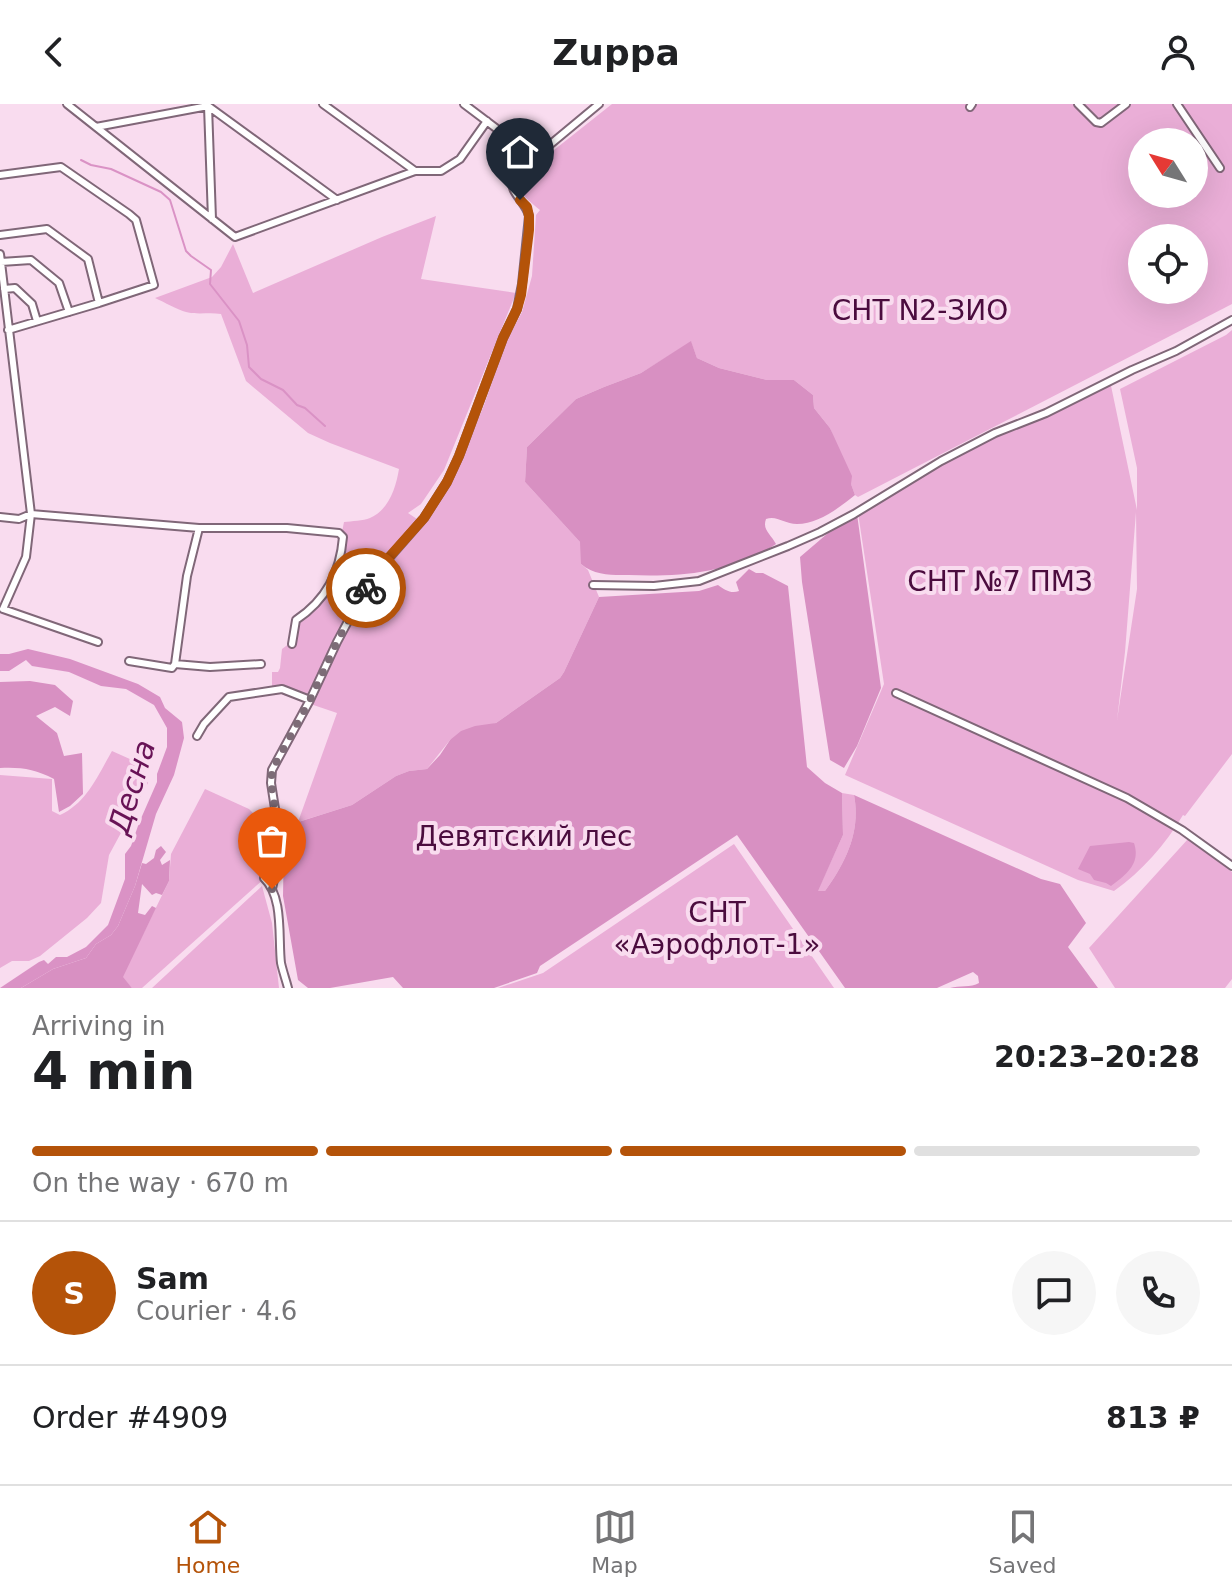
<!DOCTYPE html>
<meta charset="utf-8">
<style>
body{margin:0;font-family:"DejaVu Sans",sans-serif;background:#f6f6f6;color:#202124;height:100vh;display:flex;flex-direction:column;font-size:30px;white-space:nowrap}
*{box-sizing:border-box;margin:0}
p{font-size:26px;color:#757577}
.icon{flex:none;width:44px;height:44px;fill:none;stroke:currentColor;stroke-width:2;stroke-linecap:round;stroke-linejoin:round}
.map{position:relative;height:884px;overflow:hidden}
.sheet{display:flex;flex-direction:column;background:#fff;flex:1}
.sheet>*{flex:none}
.needle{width:52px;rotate:307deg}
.buttons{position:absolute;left:1128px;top:24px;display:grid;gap:16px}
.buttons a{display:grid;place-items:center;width:80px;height:80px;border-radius:50%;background:#fff;box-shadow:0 8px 32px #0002;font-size:40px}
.pin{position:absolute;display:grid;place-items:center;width:68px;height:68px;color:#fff;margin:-82px -34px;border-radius:50% 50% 50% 0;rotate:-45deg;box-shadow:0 0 8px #0007}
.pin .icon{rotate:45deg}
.courier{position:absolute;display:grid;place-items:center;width:80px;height:80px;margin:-40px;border:6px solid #b45309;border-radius:50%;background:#fff;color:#222;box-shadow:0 2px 10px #0007}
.overview em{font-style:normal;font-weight:600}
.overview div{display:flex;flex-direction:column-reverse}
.overview{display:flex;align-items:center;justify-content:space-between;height:136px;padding:0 32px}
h1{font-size:52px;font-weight:600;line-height:60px}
.bar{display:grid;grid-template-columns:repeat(4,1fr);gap:12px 8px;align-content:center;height:96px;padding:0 32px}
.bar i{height:10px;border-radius:6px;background:#e0e0e0}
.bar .current{background:#b45309}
.bar p{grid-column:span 4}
.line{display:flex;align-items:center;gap:20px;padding:0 32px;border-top:2px solid #e0e0e0}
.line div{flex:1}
.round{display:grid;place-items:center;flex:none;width:84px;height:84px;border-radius:42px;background:#f6f6f6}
header{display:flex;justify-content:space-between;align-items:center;height:104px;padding:0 32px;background:#fff;font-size:36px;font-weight:600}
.tab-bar{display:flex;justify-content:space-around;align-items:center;height:112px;border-top:2px solid #e0e0e0;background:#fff;font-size:22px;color:#757577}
.tab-bar a{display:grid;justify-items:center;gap:4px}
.tab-bar .current{color:#b45309}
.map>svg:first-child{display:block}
.green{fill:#eaaed7;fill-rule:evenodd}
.forest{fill:#d890c2}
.water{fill:#da92c5}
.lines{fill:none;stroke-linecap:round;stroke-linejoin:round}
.stream{stroke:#da92c5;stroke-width:2}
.minor-casing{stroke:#806778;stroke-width:10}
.minor{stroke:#fff;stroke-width:6}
.done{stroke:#7d6c77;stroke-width:8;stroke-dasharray:0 14.4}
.route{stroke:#b45309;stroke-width:10}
.labels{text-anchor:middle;stroke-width:8;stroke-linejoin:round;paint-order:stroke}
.park-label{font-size:28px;fill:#4b0c3e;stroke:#f9dcef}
.water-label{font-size:30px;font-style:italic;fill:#681356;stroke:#f9dcef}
</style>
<header><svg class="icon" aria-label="back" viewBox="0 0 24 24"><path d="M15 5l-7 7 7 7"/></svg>Zuppa<svg class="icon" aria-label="person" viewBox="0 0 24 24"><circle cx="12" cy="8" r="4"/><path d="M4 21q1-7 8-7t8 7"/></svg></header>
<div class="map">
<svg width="1232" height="884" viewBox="0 0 1232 884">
<rect width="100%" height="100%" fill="#f9dcef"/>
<path class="green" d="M 612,0 L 1232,0 L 1232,200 L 858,393 L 855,391 L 830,324 L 814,304 L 813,291 L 794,276 L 767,276 L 719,264 L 697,254 L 691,238 L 641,269 L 604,283 L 576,295 L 527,343 L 525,378 L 581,439 L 581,460 L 588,466 L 599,493 L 564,568 L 560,574 L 496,619 L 450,636 L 427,665 L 409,667 L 396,672 L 352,701 L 298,718 L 337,609 L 272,587 L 272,568 L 278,568 L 280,564 L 282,545 L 290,539 L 295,512 C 329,493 337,454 344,418 C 352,417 363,417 370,414 C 389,406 396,383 399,365 L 330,339 L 308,329 L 246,277 L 221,210 C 209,208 198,211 186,208 C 178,206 164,198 155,194 L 212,173 L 221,163 L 233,140 L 253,189 L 382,133 L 436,112 L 421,175 L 516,189 L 444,366 L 421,400 L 408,409 L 423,419 L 458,364 L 484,301 L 506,238 L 522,208 L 532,172 L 536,111 L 540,106 C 530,98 519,89 515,77 ZM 1142,38 L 1194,38 L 1194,90 L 1142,90 ZM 1142,134 L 1194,134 L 1194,186 L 1142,186 Z
M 1232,226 L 1232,650 L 1185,712 L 1183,711 C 1165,741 1142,767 1114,787 L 1078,776 L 845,671 L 884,580 L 858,409 L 978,338 L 1110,277 L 1137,406 L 1137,364 L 1120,285 L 1226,231 ZM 1136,408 L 1137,485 L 1117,616 L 1125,548 Z
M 112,647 L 141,660 L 148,679 L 109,751 L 101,799 L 87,814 L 40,852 L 29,857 L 12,857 L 0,864 L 0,671 L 52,675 L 52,707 L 60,711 C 87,699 98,671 112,647 Z
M 205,685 L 249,705 L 270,726 L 275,765 L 142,884 L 132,884 L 122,873 L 169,777 L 171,750 Z
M 842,689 L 854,691 C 861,727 846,758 825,787 L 817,788 L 843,731 Z
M 1188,735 L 1232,768 L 1232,875 L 1225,884 L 1115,884 L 1089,844 Z
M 734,740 L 834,884 L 498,884 L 543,869 Z
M 262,782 L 272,819 L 279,884 L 152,884 Z"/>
<path class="forest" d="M 691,237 L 697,254 L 719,264 L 767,276 L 794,276 L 813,291 L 814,304 L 830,324 L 852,372 L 851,380 L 855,391 C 839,404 818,420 797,420 C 784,420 777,411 766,415 C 762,426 771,430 776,440 C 734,469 679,473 629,471 C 612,471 595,472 581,460 L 580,438 L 525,378 L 527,343 L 576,295 L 604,283 L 641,269 Z
M 857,410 L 881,584 L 857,642 L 844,664 L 830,656 L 802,478 L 800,453 L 834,424 Z
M 749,465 L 756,469 L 763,469 L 788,482 L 807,663 L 825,679 L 842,689 L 843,731 L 818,787 L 825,787 C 846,758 861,727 854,691 L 1041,775 L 1060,780 L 1086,819 L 1068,843 L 1098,884 L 950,884 C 959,881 971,884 979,879 L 978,872 L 973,868 L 937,884 L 845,884 L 737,731 L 540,862 L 537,869 L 494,884 L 403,884 L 393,873 L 330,884 L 308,884 L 298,876 L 283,792 L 284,735 L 292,720 L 352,701 L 396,672 L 409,667 L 427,665 L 440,651 L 450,636 L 461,627 L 475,622 L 496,619 L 560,574 L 564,568 L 599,493 L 699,487 L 718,481 C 725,486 731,490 739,487 L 736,478 Z
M 30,577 L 55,581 L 73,597 L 70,612 L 55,603 L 36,612 L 57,629 L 64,652 L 82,649 L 83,690 L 70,702 L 59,708 L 54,675 C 35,665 21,663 0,664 L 0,578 Z
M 161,742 L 166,748 L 160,756 L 162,761 L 170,756 L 169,777 L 162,791 L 156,789 L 152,791 L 142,780 L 138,809 L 145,811 L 152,802 L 156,804 L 123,873 L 132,884 L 21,884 L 53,865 L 86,854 L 96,840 L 111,831 L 118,822 L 135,782 L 142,759 L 146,760 L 154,754 L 156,746 Z"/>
<path class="water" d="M 28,545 L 70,555 L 138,580 L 160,593 L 165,604 L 182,618 L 184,634 L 174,671 L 156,710 L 135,782 L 118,822 L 111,831 L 96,840 L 86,854 L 53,865 L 21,884 L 0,884 L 39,858 L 44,856 L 48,860 L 56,853 L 67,853 L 86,843 L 108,821 L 125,775 L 125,750 L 131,742 L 139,719 L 157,678 L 157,670 L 167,643 L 167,624 L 154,601 L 126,585 L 101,582 L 69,568 L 32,562 L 26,556 L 9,567 L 0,567 L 0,550 L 9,550 Z
M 1129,738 L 1134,739 C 1141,760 1126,771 1111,782 L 1106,779 L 1094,776 L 1090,770 L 1078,765 L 1090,742 Z"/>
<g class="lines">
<path class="stream" d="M 81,56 L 91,61 L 111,65 L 161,88 L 170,96 L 186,147 L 191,152 L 211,166 L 210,180 L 239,217 L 247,241 L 249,263 L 261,275 L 283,286 L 297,301 L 305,304 L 325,322"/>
<defs>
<path id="minor" d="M 67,0 L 235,133 L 415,67 L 441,67 L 460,55 L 487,17
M 323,0 L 415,67
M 464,0 L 534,53
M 1078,0 L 1096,18 L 1101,19 L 1126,0
M 1177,0 L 1220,64
M 208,2 L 212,115
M 970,3 L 972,0
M 96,23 L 208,2 L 337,96
M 0,71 L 61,63 L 129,110 L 136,116 L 154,181 L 99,199 L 8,226
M 0,131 L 47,125 L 88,155 L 99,199
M 0,150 L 31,410 L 26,453 L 3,505
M 1,158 L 31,156 L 59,179 L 69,208
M 4,185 L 15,184 L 32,200 L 37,217
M 0,413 L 19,415 L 31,410 L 199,424 L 187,472 L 175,560 L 210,563 L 261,560
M 199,424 L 287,424 L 339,429 L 343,433 C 340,469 326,496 296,516 L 292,540
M 593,481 L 654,482 L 699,477 L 788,442 L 820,428 L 854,410 L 941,357 L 995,329 L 1046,309 L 1132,266 L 1176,247 L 1232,216
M 3,505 L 98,538
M 129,557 L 172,564 L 175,560
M 896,589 L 1127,694 L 1182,726 L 1232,762
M 197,632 L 204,620 L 229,593 L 282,585 L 310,596
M 264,774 C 284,793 278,834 281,859 C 283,868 286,876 288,884
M 272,785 L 277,761 L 278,724 L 271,679 L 272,666 L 310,596 L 337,538 L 370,476 L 424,414 L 447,378 L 459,352 L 503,234 L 517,205 L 522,180 L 529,112 C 526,98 510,90 511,73 L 599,0"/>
</defs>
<use href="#minor" class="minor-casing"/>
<use href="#minor" class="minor"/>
</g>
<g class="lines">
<path class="done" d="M 272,785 L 277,761 L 278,724 L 271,679 L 272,666 L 310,596 L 337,538 L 366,484"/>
<path class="route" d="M 366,484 L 374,470 L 424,414 L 447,378 L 459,352 L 503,234 L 517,205 L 521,191 L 529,126 L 529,112 L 527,103 L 520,96"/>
</g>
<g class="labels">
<g class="park-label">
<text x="920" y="216">СНТ N2-ЗИО</text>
<text x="1000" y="487">СНТ №7 ПМЗ</text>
<text x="524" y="742">Девятский лес</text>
<text x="717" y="818">СНТ<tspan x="717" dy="32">«Аэрофлот-1»</tspan></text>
</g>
<g class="water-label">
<text transform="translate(132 683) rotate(-73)" y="10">Десна</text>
</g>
</g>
</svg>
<div class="buttons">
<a><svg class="needle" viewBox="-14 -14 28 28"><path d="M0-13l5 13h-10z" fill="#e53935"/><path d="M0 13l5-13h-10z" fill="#757577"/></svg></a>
<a><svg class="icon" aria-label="locate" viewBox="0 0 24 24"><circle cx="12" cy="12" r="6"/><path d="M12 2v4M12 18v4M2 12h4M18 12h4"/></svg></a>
</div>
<div class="pin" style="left:272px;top:785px;background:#ea580c"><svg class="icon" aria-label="bag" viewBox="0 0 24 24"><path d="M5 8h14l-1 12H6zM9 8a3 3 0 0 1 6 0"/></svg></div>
<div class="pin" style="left:520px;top:96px;background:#1f2937"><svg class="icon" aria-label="home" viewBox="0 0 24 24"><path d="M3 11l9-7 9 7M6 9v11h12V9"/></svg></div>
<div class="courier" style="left:366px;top:484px"><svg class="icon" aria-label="bike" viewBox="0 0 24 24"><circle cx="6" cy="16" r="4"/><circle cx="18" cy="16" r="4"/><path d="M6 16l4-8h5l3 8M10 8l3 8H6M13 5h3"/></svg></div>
</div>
<section class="sheet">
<div class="overview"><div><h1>4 min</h1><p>Arriving in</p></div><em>20:23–20:28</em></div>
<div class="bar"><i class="current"></i><i class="current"></i><i class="current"></i><i></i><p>On the way · 670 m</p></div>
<div class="line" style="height:144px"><b class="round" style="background:#b45309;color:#fff">S</b><div><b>Sam</b><p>Courier · 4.6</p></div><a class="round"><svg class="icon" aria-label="chat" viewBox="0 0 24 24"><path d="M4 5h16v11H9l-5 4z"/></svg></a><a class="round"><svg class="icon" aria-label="phone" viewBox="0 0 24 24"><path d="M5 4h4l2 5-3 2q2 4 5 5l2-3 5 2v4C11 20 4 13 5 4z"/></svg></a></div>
<div class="line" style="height:104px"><div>Order #4909</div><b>813 ₽</b></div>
</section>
<nav class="tab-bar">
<a class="current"><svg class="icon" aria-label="home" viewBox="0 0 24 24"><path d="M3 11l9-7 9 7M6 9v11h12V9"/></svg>Home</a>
<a><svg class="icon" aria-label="map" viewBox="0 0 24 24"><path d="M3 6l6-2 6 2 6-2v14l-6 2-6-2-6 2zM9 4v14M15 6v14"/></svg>Map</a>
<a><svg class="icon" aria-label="saved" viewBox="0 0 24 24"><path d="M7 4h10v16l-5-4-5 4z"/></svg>Saved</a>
</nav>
